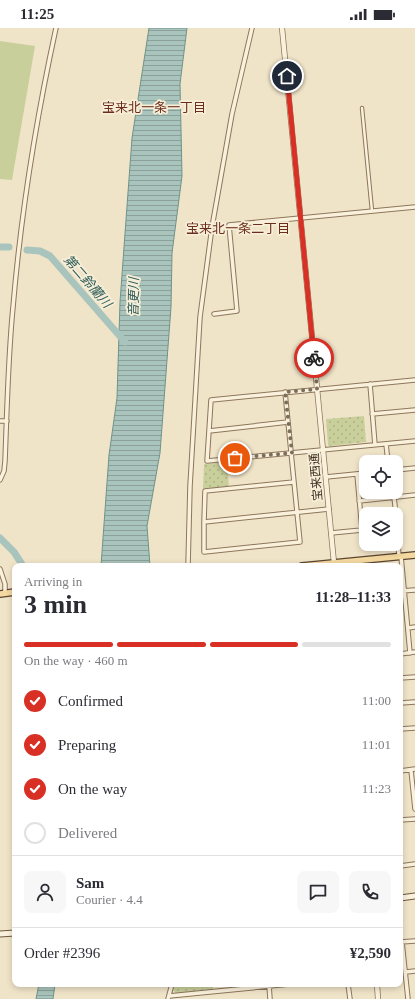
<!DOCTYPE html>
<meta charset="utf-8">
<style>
body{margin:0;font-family:"Times New Roman","Noto Sans JP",serif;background:#f7f7f7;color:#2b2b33;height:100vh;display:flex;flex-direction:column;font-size:15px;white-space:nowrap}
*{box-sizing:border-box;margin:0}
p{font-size:13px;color:#7c7c81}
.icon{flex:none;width:22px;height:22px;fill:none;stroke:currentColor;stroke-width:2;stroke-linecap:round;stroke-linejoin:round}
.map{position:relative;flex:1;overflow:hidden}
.side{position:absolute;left:12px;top:535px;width:391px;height:424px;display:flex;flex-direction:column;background:#fff;border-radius:8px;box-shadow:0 2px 6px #0003}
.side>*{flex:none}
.tools{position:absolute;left:359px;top:427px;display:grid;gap:8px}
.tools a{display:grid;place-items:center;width:44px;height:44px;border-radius:8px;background:#fff;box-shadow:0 2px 6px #0003;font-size:20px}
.pin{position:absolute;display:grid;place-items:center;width:34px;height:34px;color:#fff;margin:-17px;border:2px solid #fff;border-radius:50%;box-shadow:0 1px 4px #0007}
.courier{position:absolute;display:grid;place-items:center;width:40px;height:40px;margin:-20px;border:3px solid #d93025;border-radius:50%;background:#fff;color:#222;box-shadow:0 1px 5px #0007}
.overview em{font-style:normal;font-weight:700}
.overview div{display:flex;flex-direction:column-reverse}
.overview{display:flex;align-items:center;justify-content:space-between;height:68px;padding:0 12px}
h1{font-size:26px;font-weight:700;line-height:30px}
.bar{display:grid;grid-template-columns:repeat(4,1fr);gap:6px 4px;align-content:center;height:48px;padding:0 12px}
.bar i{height:5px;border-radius:3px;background:#e1e1e2}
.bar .current{background:#d93025}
.bar p{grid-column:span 4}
.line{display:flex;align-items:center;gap:10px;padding:0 12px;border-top:1px solid #e1e1e2}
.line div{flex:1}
.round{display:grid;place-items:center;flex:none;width:42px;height:42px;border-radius:8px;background:#f7f7f7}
ol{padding:0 12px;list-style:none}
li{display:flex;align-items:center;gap:12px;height:44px}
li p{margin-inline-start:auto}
li .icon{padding:4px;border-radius:50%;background:#d93025;color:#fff;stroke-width:4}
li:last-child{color:#7c7c81}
li i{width:22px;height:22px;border:2px solid #e1e1e2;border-radius:50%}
.status{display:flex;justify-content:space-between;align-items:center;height:28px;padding:0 20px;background:#fff;direction:ltr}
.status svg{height:11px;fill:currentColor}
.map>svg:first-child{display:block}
.grass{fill:#c9cf9b}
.park{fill:url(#park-dots)}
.water{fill:url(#water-rules);stroke:#6f938a}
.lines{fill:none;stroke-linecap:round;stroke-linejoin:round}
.river{stroke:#a9c4bc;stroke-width:7}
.pedestrian-casing{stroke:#8d765c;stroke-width:4.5}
.minor-casing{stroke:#8d765c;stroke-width:5.5}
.tertiary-casing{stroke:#8d765c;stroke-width:6}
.secondary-casing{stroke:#6f573f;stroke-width:7}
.primary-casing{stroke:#5b4430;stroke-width:8}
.pedestrian{stroke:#faf1dc;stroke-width:2.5}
.minor{stroke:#faf1dc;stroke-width:3.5}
.tertiary{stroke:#faf1dc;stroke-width:4.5}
.secondary{stroke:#faf1dc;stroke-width:5}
.primary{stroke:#f3d9a0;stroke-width:5.5}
.done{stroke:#7c6e5b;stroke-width:4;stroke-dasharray:0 7.2}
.route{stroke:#d93025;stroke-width:5}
.labels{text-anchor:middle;stroke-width:3.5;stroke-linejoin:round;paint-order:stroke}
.street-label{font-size:12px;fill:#3d2e20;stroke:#f7eed8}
.neighbourhood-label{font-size:13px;fill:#6b2e1e;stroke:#f7eed8}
.water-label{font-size:13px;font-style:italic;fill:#2f5d5a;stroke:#f7eed8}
</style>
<div class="status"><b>11:25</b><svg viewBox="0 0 49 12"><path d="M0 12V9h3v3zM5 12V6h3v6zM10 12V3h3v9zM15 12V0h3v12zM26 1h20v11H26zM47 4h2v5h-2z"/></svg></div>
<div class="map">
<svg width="415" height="971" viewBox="0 0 415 971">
<defs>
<pattern id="park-dots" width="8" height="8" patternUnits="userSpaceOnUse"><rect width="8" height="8" fill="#c9cf9b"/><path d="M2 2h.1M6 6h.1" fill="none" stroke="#aeb285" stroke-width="1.8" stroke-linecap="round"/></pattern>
<pattern id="water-rules" width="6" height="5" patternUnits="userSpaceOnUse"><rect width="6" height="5" fill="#a9c4bc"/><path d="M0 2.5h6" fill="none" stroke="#8ba098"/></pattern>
</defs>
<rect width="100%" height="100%" fill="#f0e4c8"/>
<path class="grass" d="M 0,13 L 35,18 L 12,152 L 0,151 Z"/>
<path class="park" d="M 364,388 L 366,414 L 330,418 L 328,417 L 326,391 Z
M 227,434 L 229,459 L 203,461 L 204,436 Z
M 174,956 L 213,956 L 213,961 L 176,965 L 173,962 Z"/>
<path class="water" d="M 149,0 L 187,0 L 180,56 L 182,148 L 172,225 L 171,279 L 160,425 L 147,498 L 150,538 L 101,538 L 109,427 L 117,370 L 120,274 L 132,110 Z
M 39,956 L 55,956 L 53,971 L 36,971 Z"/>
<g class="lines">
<path class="river" d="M 0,219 L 9,219
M 27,222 L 40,223 L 50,228 L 125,314
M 0,510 L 14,524 L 23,538"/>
<defs>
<path id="pedestrian" d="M 362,80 L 372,183"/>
<path id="minor" d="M 214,286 L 237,283 L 229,197 L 415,179
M 415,352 L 211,372 L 207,433 L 415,413
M 370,356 L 375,417
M 285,364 C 290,414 295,464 300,514 L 204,524 L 204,494 L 329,481
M 372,386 L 415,382
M 0,393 L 7,393
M 209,403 L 288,394
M 386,416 L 388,434
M 396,442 L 415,440
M 326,449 L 366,445
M 0,452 L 4,443 L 5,433 C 7,382 8,330 13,279 C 21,185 36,92 56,0
M 394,469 L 396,486
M 359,473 L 415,467
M 396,488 L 399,529
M 204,494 L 205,463 L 294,454
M 331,505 L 362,502 L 357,446
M 401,528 L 410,625
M 188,538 L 190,458 L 200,289 L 212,199 L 232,86 L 252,0
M 0,541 L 5,556 L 5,565
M 400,563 L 415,562
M 408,600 L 415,599
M 400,626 L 415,624
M 400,650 L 415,649
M 400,675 L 415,674
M 400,701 L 415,700
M 411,742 L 415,781
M 400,743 L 415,741
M 400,792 L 415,791
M 400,838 L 415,836
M 400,914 L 415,913
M 402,914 L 408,971
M 406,944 L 415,943
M 348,956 L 350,971
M 269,957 L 270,971
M 169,968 L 290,956
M 168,971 L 172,956"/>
<path id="tertiary" d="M 282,0 L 334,535
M 377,956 L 378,971"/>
<path id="secondary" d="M 400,870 L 415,868
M 0,906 L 15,905"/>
<path id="primary" d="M 302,538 L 415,527
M 0,566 L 15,564"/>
</defs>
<use href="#pedestrian" class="pedestrian-casing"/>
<use href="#minor" class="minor-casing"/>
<use href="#tertiary" class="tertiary-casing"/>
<use href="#secondary" class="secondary-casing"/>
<use href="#primary" class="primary-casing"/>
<use href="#pedestrian" class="pedestrian"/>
<use href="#minor" class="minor"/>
<use href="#tertiary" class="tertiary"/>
<use href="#secondary" class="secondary"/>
<use href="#primary" class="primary"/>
</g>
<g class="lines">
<path class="done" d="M 235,430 L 292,425 L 285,364 L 317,361 L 314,330"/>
<path class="route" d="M 287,48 L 314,330"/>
</g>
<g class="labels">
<g class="street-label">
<text transform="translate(316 449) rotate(-95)" y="4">宝来西通</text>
</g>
<g class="neighbourhood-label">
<text x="154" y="84">宝来北一条一丁目</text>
<text x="238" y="205">宝来北一条二丁目</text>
</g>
<g class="water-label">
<text transform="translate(88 253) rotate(49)" y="5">第二鈴蘭川</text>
<text transform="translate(133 269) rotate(-89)" y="5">音更川</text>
</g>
</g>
</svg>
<div class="tools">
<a><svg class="icon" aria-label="locate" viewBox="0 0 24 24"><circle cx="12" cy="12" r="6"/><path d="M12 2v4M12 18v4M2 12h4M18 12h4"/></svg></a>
<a><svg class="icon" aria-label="layers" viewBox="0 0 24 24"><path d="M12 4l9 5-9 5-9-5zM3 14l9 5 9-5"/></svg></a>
</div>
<div class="pin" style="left:235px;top:430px;background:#ea580c"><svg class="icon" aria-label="bag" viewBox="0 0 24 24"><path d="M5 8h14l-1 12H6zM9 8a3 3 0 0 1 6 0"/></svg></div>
<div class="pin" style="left:287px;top:48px;background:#1f2937"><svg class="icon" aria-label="home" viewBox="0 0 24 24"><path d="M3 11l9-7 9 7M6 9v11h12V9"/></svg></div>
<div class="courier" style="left:314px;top:330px"><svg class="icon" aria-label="bike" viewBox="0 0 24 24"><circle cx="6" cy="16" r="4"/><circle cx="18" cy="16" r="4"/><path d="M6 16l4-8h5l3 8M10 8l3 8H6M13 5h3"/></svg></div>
<section class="side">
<div class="overview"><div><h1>3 min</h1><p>Arriving in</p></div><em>11:28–11:33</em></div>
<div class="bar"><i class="current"></i><i class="current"></i><i class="current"></i><i></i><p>On the way · 460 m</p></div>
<ol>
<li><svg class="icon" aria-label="check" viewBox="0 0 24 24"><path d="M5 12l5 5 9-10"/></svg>Confirmed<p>11:00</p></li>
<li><svg class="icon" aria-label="check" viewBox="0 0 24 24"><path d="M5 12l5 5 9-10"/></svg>Preparing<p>11:01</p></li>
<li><svg class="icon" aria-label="check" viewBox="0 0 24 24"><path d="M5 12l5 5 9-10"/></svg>On the way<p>11:23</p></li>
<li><i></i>Delivered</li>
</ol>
<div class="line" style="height:72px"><a class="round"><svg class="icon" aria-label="person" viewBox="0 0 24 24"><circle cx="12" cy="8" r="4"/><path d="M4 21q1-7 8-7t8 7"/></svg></a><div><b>Sam</b><p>Courier · 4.4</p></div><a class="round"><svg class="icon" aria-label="chat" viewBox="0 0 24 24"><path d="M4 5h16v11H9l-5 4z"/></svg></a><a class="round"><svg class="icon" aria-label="phone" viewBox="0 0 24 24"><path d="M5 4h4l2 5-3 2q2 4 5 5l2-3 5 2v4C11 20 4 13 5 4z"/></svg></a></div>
<div class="line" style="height:52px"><div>Order #2396</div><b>¥2,590</b></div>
</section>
</div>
